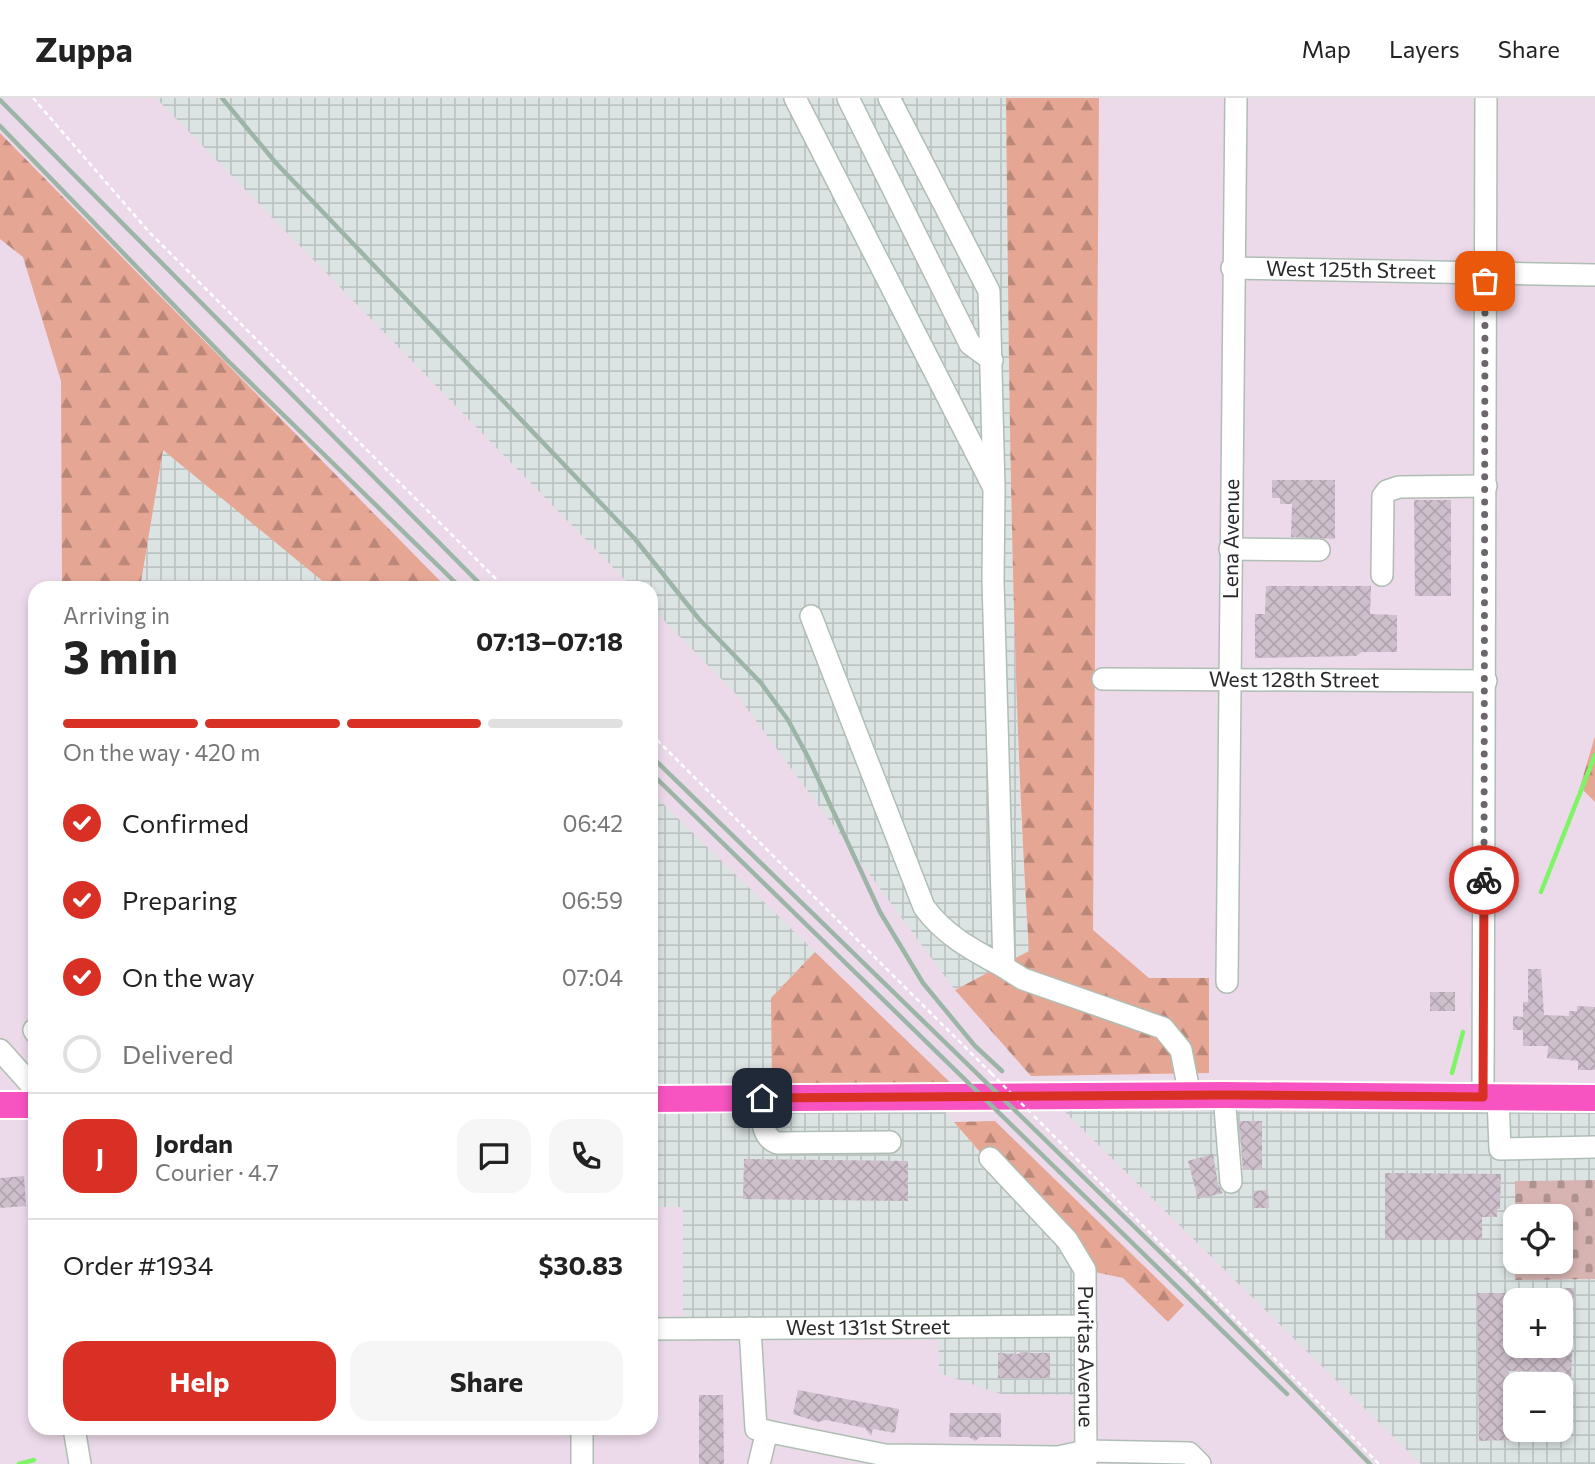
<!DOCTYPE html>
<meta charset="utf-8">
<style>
body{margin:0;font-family:Commissioner,sans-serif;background:#f6f6f6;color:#222;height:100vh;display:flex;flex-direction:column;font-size:26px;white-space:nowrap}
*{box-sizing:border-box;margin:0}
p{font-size:23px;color:#767676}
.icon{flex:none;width:38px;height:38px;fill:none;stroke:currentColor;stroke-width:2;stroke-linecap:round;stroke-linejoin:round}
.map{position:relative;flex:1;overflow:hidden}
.panel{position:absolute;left:28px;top:483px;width:630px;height:854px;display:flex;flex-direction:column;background:#fff;border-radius:21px;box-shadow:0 4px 10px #0003}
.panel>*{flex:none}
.buttons{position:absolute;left:1503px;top:1106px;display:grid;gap:14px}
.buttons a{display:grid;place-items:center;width:70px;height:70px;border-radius:14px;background:#fff;box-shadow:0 4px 10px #0003;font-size:35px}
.pin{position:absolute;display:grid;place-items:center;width:60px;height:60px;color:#fff;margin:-30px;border-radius:14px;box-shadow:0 4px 10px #0006}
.courier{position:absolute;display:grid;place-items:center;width:70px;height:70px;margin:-35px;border:5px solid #d93025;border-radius:50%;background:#fff;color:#222;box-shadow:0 2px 9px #0007}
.overview em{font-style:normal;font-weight:700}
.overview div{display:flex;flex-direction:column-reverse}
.overview{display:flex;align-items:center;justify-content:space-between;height:119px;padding:0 35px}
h1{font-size:46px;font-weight:700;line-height:52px}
.bar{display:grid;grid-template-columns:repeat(4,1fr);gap:10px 7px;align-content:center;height:84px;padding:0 35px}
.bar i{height:9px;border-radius:5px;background:#e0e0e0}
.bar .on{background:#d93025}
.bar p{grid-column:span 4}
.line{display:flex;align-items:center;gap:18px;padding:0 35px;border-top:2px solid #e0e0e0}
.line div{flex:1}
.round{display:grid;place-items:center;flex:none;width:74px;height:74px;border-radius:21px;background:#f6f6f6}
ol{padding:0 35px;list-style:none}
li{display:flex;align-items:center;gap:21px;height:77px}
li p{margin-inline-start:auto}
li .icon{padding:7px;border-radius:50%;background:#d93025;color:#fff;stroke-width:4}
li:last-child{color:#767676}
li i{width:38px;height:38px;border:4px solid #e0e0e0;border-radius:50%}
.action{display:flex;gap:14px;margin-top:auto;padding:14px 35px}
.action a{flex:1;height:80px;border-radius:21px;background:#d93025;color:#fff;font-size:28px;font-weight:700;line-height:80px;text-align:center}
.action a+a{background:#f6f6f6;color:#222}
header{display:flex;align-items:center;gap:42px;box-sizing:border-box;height:98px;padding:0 35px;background:#fff;border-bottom:2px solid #e0e0e0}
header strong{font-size:33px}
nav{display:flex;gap:38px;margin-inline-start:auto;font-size:24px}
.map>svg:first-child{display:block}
.industrial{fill:url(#industrial-grid);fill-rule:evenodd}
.forest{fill:url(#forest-firs)}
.cemetery{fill:url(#cemetery-stones);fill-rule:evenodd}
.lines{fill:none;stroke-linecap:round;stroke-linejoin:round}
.stream{stroke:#7ff467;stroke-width:4.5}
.building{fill:url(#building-cross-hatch)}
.minor-casing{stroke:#afbeb4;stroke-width:24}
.major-casing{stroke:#fff;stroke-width:30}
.path{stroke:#fff;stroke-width:2.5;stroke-dasharray:5 3.5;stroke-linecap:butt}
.minor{stroke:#fff;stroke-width:21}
.major{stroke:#f754c1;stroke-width:26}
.rail{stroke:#9db5a7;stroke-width:4.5}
.path-bridge{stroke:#fff;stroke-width:2.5;stroke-dasharray:5 3.5;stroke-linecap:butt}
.done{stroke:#6d676d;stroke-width:7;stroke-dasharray:0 12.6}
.route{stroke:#d93025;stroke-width:9}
.labels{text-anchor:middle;stroke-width:5;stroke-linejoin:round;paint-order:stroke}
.street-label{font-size:21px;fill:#292929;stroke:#fff}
</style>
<header>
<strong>Zuppa</strong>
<nav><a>Map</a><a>Layers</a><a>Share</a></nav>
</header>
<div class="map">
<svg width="1595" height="1366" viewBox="0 0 1595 1366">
<defs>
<pattern id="industrial-grid" width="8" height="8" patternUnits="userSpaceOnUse" patternTransform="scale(1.75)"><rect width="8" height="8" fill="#dbe4e3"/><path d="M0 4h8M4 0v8" fill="none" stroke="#bcc4c3"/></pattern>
<pattern id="forest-firs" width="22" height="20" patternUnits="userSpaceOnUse" patternTransform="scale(1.75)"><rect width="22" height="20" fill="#e6a694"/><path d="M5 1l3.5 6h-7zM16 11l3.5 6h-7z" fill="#ba8779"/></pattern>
<pattern id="cemetery-stones" width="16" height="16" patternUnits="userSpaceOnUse" patternTransform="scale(1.75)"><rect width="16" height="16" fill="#d7b4b1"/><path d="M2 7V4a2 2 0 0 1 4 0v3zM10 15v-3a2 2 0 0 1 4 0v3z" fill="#ae9290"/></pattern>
<pattern id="building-cross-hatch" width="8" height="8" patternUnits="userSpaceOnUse" patternTransform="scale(1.75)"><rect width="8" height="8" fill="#cebfcc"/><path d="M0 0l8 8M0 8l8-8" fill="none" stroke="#b1a4af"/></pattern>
</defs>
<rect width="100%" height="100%" fill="#ecdaea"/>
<path class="industrial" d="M 156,0 L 1006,0 L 1012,453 L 1020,704 L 1029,853 L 955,892 L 737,597 L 651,509 L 651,490 L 633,490 Z
M 163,352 L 314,474 L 331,490 L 140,490 Z
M 651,694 L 815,854 L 771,900 L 925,991 L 1081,1171 L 1080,1297 L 1001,1296 L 939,1275 L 938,1225 L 683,1225 L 683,1109 L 651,1109 Z
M 1064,1013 L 1595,1014 L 1595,1366 L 1421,1366 ZM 1516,1118 L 1561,1118 L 1561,1164 L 1516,1164 ZM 1516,1202 L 1561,1202 L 1561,1248 L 1516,1248 ZM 1516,1286 L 1561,1286 L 1561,1332 L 1516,1332 Z"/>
<path class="forest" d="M 1006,0 L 1099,0 L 1093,832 L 1149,880 L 1209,880 L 1209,975 L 1031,978 L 955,892 L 1029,853 C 1011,569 1009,284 1006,0 Z
M 0,35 L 447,490 L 331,490 L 163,352 L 140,490 L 62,490 L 61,283 L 23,159 L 0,141 Z
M 1595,638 L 1595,704 L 1580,689 Z
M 815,854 L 957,991 L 772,991 L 771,900 Z
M 995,1023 L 1184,1207 L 1168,1224 L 1123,1180 L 1081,1171 L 954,1024 Z"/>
<path class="cemetery" d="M 1595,1082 L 1595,1181 L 1515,1182 L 1515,1083 ZM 1516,1118 L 1561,1118 L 1561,1164 L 1516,1164 Z"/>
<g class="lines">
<path class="stream" d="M 1541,794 L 1595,657
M 1452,975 L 1463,934
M 261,1330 L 280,1330
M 414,1330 L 448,1334 L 486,1330
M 126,1334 L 171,1330
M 19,1366 L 34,1362"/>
</g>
<path class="building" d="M 1272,382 L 1335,382 L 1335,441 L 1291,439 L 1292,406 L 1280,406 L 1280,400 L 1272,400 Z
M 1414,402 L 1451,402 L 1451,498 L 1415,498 Z
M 1266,488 L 1371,488 L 1370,516 L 1397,517 L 1397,554 L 1362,554 L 1356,558 L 1255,560 L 1255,516 L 1265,516 Z
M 1528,871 L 1541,871 L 1544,917 L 1569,918 L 1569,913 L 1577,913 L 1577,908 L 1595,909 L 1595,972 L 1578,972 L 1578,963 L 1547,960 L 1548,948 L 1523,948 L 1523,932 L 1513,932 L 1513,918 L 1523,919 L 1523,904 L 1528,904 Z
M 1430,894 L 1455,894 L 1455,913 L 1430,913 Z
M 1239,1023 L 1262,1023 L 1262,1072 L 1243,1072 Z
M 1213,1056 L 1218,1086 L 1223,1095 L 1198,1101 L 1188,1063 Z
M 744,1061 L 908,1063 L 908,1103 L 743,1101 Z
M 1385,1075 L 1501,1076 L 1500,1111 L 1497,1111 L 1497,1119 L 1482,1119 L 1482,1142 L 1385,1142 Z
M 24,1078 L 26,1108 L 0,1110 L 0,1080 Z
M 1268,1092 L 1269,1110 L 1254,1110 L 1253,1093 Z
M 1522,1190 L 1574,1190 L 1571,1286 L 1559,1286 L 1559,1274 L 1509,1273 L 1510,1342 L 1479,1343 L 1477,1195 L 1508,1195 L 1509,1248 L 1561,1248 L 1561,1202 L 1522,1202 Z
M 1023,1252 L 1028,1255 L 1050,1255 L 1050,1280 L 998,1280 L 998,1255 L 1019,1256 Z
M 798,1292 L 899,1311 L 895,1335 L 873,1331 L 871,1338 L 865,1330 L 826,1322 L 818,1324 L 793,1316 Z
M 699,1297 L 723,1297 L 724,1366 L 699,1366 Z
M 950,1315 L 1001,1315 L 1001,1339 L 980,1339 L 975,1343 L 969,1339 L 949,1339 Z"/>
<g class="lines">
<defs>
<g id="minor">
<path d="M 795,0 L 993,388"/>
<path d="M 848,0 L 970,246 L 992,262"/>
<path d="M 889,0 L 989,193 L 994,391 L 993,483 L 1004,869 L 1023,881 L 1163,930 L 1181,952 L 1190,998"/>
<path id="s1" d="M 1232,170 L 1595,177"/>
<path d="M 1230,451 L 1319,452"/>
<path d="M 1382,477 L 1383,398 L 1387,393 L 1399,389 L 1486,388"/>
<path d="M 811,518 L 924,809 C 945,838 973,852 1004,869"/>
<path id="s2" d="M 1103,581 L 1486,583"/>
<path id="s3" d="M 1227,884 L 1236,0"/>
<path d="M 34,932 L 35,934"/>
<path d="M 0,952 L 35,991"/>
<path d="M 1224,997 L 1231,1084"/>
<path d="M 1483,999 L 1486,0"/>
<path d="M 1498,999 L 1500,1051 L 1595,1049"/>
<path d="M 762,1000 C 763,1016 759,1038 777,1045 L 890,1044"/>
<path id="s4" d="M 990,1060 L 1067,1142 L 1085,1172 L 1086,1365"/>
<path d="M 750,1230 L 756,1331 L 885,1357 L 1058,1359 L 1086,1353 L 1189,1355 L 1200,1366"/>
<path id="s5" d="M 651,1231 L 1086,1228"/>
<path d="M 74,1330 L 80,1366"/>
<path d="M 582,1330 L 582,1366"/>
<path d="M 759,1366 L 767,1333"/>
</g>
<path id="major" d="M 651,1001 L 1224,997 L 1595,1000
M 0,1007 L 35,1007"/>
</defs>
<use href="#minor" class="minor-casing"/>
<use href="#major" class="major-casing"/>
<path class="path" d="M 33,0 L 150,135 L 505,490
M 651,636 L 991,975
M 1034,1018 L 1379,1366"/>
<use href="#minor" class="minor"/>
<use href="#major" class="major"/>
<path class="rail" d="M 222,0 L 276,65 L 635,441 L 699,521 L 761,585 L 788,622 L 808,659 L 880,814 L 923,885 L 975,948 L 1002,973
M 0,2 L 484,490
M 0,28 L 227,262 L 461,490
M 651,658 L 1188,1181 L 1370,1366
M 651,675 L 1287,1296"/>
<path class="path-bridge" d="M 991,975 L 1033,1017"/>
</g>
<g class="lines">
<path class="done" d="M 1484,782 L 1485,183"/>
<path class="route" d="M 762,1000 L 1224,997 L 1483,999 L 1484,782"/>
</g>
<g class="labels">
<g class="street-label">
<text dy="7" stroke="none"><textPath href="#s1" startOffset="119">West 125th Street</textPath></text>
<text dy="7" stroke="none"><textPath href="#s3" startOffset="443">Lena Avenue</textPath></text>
<text dy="7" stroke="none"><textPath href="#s2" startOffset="191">West 128th Street</textPath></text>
<text dy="7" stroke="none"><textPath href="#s5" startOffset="217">West 131st Street</textPath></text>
<text dy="7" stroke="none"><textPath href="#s4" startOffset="234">Puritas Avenue</textPath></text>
</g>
</g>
</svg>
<div class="buttons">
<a><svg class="icon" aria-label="locate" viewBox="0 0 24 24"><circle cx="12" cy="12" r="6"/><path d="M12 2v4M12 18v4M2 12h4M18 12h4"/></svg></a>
<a>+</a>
<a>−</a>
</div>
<div class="pin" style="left:1485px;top:183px;background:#ea580c"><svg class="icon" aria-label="bag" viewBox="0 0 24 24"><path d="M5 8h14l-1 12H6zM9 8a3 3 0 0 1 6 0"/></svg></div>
<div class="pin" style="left:762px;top:1000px;background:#1f2937"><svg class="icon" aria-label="home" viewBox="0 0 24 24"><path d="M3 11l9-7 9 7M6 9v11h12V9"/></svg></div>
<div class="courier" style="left:1484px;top:782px"><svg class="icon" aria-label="bike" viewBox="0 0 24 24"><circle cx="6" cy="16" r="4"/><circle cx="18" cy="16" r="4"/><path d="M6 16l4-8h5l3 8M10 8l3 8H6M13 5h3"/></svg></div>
<section class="panel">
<div class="overview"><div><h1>3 min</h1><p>Arriving in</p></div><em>07:13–07:18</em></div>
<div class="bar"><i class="on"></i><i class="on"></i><i class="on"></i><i></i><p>On the way · 420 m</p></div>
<ol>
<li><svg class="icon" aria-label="check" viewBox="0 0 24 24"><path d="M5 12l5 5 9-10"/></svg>Confirmed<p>06:42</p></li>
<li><svg class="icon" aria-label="check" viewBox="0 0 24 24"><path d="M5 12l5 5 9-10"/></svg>Preparing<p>06:59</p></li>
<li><svg class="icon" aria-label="check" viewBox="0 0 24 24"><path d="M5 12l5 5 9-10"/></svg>On the way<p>07:04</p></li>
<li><i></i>Delivered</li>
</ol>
<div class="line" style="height:126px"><b class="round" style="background:#d93025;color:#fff">J</b><div><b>Jordan</b><p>Courier · 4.7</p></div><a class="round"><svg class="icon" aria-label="chat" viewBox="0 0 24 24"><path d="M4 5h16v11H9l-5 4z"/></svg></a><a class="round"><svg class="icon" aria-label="phone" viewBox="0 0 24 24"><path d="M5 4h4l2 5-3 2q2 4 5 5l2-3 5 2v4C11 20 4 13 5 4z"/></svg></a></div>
<div class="line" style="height:91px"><div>Order #1934</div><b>$30.83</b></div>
<div class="action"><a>Help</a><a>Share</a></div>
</section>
</div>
